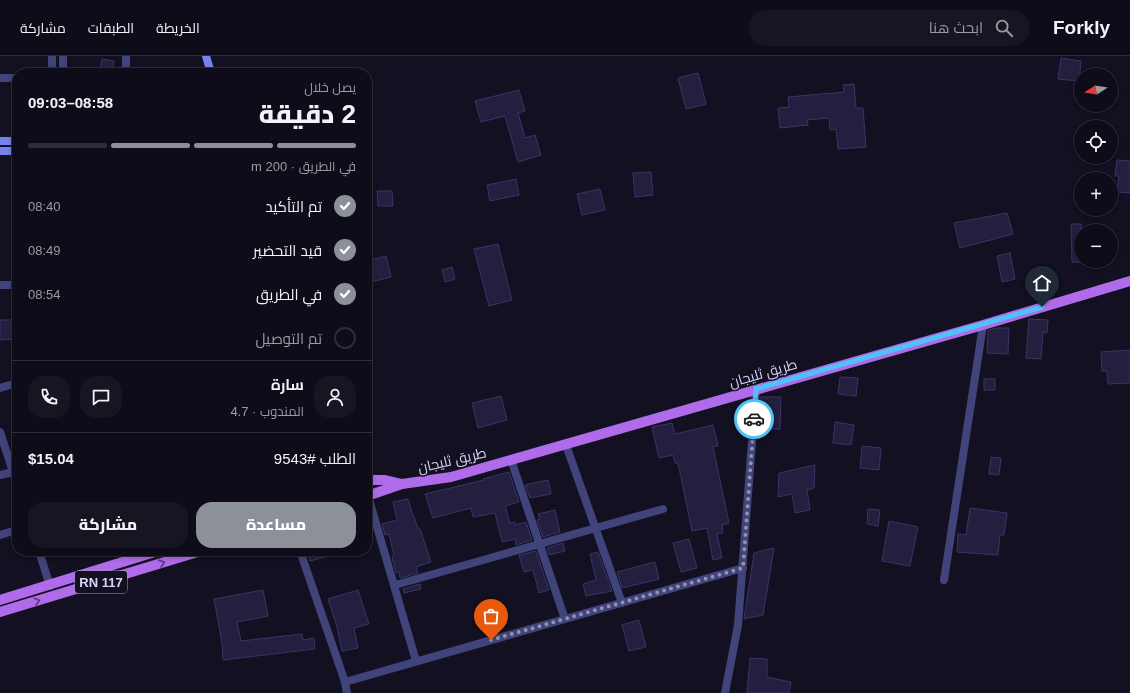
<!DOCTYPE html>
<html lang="ar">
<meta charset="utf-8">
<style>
body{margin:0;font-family:Helvetica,Cairo,sans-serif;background:#171522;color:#f1f3f6;direction:rtl;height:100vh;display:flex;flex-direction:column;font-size:15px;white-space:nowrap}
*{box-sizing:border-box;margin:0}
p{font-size:13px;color:#9b9ba2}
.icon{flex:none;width:22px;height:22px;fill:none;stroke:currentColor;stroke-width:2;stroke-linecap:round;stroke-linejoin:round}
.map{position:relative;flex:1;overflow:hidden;direction:ltr}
.sheet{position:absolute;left:12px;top:12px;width:360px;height:488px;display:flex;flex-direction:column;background:#0e0c19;border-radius:16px;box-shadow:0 2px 6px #0003,0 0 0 1px #2e2c38;direction:rtl}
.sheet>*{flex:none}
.needle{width:26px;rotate:258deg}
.tools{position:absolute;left:1074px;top:12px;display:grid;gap:8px}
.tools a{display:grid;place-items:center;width:44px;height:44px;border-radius:50%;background:#0e0c19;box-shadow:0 2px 6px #0003,0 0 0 1px #2e2c38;font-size:20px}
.pin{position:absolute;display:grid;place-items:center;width:34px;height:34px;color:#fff;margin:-41px -17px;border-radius:50% 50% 50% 0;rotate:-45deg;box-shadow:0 0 4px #0007}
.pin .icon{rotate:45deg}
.courier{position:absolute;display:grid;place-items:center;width:40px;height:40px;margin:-20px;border:3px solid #4fc3f7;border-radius:50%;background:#fff;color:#222;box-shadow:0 1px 5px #0007}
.overview em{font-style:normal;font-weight:800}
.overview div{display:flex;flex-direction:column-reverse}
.overview{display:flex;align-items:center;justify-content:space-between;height:68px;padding:0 16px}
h1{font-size:26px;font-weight:800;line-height:30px}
.bar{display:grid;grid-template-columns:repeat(4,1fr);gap:6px 4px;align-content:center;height:48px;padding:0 16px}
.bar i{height:5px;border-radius:3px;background:#2e2c38}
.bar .current{background:#8c9099}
.bar p{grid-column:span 4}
.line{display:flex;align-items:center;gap:10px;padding:0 16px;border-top:1px solid #2e2c38}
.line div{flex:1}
.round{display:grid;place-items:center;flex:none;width:42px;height:42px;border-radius:16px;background:#171522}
ol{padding:0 16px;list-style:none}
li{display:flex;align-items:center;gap:12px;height:44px}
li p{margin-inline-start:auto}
li .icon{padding:4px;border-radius:50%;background:#8c9099;color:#fff;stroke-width:4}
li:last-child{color:#9b9ba2}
li i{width:22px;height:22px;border:2px solid #2e2c38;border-radius:50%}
.button{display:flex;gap:8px;margin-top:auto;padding:8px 16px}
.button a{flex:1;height:46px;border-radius:16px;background:#8c9099;color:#fff;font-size:16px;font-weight:800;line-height:46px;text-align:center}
.button a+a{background:#171522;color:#f1f3f6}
header{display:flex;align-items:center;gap:24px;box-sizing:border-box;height:56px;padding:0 20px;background:#0e0c19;border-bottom:1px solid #2e2c38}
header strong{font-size:19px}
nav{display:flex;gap:22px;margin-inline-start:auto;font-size:14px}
.search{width:280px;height:36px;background:#171522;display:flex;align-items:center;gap:10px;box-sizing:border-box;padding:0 14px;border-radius:16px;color:#9b9ba2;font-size:15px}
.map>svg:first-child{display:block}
.building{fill:#231f3f;stroke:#3a3468}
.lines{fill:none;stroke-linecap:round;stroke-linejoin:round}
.street{stroke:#41447a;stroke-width:8}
.secondary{stroke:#7980ed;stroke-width:8}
.primary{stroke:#b06beb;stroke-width:10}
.oneway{stroke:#59397c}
.done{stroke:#9291ae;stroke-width:4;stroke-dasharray:0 7.2}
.route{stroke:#4fc3f7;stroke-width:5}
.labels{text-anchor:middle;stroke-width:3;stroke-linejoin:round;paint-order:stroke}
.shield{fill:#121021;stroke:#9c9bb9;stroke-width:1}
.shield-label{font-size:13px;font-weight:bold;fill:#d7d6fa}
.street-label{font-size:14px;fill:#d7d6fa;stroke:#121021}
</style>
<header>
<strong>Forkly</strong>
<div class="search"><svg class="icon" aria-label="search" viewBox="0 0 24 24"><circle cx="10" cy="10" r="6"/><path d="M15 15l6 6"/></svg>ابحث هنا</div>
<nav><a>الخريطة</a><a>الطبقات</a><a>مشاركة</a></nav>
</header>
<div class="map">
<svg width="1130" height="637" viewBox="0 0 1130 637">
<rect width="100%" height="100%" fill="#121021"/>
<path class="building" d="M 1061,2 L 1081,5 L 1079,25 L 1058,23 Z
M 102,3 L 114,5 L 112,16 L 100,14 Z
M 698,17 L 706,48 L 686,53 L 678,22 Z
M 854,28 L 856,52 L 863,52 L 866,91 L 838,93 L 836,73 L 830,74 L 829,62 L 807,64 L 808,69 L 780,72 L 778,52 L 789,51 L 788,41 L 844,36 L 843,29 Z
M 519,34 L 525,55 L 518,57 L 525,82 L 535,79 L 541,99 L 518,106 L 505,60 L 481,66 L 475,45 Z
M 1117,104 L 1130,105 L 1130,137 L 1117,136 L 1119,120 L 1115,120 Z
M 651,116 L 653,139 L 635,141 L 633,117 Z
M 516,123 L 519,139 L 490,145 L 487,129 Z
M 600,133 L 605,154 L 582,159 L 577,138 Z
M 377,135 L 392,135 L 393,150 L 378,150 Z
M 1007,157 L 1013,178 L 960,192 L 954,167 Z
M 1071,168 L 1081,168 L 1081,206 L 1072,206 Z
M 498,188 L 512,244 L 489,250 L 474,193 Z
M 1010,197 L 1015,223 L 1002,226 L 997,200 Z
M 386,200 L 391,221 L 367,227 L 367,205 Z
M 452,211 L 455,223 L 445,226 L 442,214 Z
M 1029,263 L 1048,264 L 1047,277 L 1043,276 L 1041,303 L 1026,302 Z
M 0,264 L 17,264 L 17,283 L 0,284 Z
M 997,272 L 1009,272 L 1008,298 L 987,297 L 988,274 Z
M 1130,294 L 1130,327 L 1108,328 L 1107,315 L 1102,315 L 1101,296 Z
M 840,321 L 858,322 L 856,340 L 838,338 Z
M 984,323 L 995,323 L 995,334 L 984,334 Z
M 501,340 L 507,364 L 478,372 L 472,347 Z
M 761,341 L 781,341 L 780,373 L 761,373 Z
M 835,366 L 854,369 L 851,389 L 833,387 Z
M 672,367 L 675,378 L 713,369 L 718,390 L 713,391 L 729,467 L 722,469 L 723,477 L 717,478 L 722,502 L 713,504 L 707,472 L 692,475 L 678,407 L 675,407 L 673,399 L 659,402 L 652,371 Z
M 862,390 L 881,392 L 879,414 L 860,412 Z
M 991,401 L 1001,402 L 999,419 L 989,418 Z
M 815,409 L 814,432 L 807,434 L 810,454 L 795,457 L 792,438 L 778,441 L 779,417 Z
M 509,416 L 519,446 L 505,450 L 510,467 L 515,466 L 515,469 L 526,466 L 532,484 L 516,489 L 515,483 L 502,486 L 495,457 L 473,461 L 471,452 L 433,462 L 425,438 L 484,424 L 483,423 Z
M 548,424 L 551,438 L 530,442 L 525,429 Z
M 408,443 L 413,460 L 414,460 L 418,473 L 420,473 L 431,506 L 416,511 L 418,517 L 400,522 L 399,516 L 396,517 L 392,501 L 394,500 L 389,478 L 385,479 L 382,468 L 397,464 L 393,446 Z
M 970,452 L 1007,457 L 1004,479 L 1000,479 L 998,499 L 957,496 L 958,478 L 966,479 Z
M 868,453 L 880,454 L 878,470 L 867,468 Z
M 555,454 L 560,476 L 543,481 L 537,464 L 540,463 L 538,458 Z
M 889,465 L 918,471 L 910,510 L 882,505 Z
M 689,483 L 697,512 L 681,516 L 673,487 Z
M 563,487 L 565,495 L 549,499 L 547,492 Z
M 774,492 L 763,559 L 744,563 L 754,497 Z
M 308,495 L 336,495 L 337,498 L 310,505 Z
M 536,495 L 549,534 L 539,537 L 533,514 L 524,516 L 519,499 Z
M 598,496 L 612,535 L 586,540 L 583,528 L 596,524 L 590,498 Z
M 655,506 L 659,523 L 622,532 L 617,516 Z
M 420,528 L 421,533 L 404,537 L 403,533 Z
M 263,534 L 268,560 L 237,566 L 241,585 L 302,578 L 303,584 L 314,582 L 315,593 L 223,604 L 222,587 L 214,543 Z
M 358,534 L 369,568 L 354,572 L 358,592 L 342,595 L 337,571 L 328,543 Z
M 639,564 L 646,591 L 629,595 L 622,569 Z
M 750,602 L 767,603 L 767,621 L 791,626 L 789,637 L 747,637 Z"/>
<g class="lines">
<path class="street" d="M 63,0 L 63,17
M 52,17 L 52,0
M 126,17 L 126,0
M 0,22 L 17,22
M 0,229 L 17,229
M 0,332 L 17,327
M 0,376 L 17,428
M 566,389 L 622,547
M 511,404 L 565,563
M 0,419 L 13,416
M 368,440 L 416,605
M 0,479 L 17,474
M 39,495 L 50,530
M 300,495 L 345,626 L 347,637
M 944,524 L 983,269
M 395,529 L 663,453
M 345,626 L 743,512
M 725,637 L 738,569 L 756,333"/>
<path class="secondary" d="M 206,0 L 211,17
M 0,85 L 17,85
M 0,95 L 17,95"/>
<path class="primary" d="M 367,424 L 385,424 L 402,428
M 367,440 L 402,428 L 451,421 L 983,269 L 1130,225
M 0,544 L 158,495
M 0,556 L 201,495"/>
</g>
<defs><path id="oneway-chevron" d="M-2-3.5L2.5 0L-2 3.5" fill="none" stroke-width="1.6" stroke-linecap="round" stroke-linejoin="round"/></defs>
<g class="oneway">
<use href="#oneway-chevron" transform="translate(162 507) rotate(-17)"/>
<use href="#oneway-chevron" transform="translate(37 545) rotate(-17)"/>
</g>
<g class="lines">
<path class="done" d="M 491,584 L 743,512 L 754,363"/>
<path class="route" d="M 754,363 L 756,333 L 1042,251"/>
</g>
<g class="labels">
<rect class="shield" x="75" y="515" width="52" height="22" rx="3"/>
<g class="shield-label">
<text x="101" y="531">RN 117</text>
</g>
<g class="street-label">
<text transform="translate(763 317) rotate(-16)" y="5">طريق ثليجان</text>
<text transform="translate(452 404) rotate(-13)" y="5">طريق ثليجان</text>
</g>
</g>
</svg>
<div class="tools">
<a><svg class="needle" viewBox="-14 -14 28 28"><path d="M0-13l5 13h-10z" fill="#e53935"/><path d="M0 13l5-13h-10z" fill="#9b9ba2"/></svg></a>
<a><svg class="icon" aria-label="locate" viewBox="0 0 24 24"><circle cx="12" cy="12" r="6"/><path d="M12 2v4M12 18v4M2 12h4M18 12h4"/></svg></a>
<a>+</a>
<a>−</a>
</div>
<div class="pin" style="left:491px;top:584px;background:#ea580c"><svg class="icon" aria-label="bag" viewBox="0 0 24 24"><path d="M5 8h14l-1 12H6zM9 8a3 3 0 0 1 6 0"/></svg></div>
<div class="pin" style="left:1042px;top:251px;background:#1f2937"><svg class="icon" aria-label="home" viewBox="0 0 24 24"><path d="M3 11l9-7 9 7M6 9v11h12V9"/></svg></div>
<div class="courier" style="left:754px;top:363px"><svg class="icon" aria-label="car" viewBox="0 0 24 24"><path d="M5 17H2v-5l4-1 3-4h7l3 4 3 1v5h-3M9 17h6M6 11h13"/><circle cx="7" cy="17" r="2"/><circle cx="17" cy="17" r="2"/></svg></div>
<section class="sheet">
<div class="overview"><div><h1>2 دقيقة</h1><p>يصل خلال</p></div><em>08:58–09:03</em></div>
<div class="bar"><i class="current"></i><i class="current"></i><i class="current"></i><i></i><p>في الطريق · 200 m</p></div>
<ol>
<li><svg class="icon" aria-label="check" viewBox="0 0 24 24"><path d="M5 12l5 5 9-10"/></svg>تم التأكيد<p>08:40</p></li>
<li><svg class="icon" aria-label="check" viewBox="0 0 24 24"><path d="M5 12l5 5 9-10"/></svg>قيد التحضير<p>08:49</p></li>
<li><svg class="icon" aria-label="check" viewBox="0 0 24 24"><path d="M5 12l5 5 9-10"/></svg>في الطريق<p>08:54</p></li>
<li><i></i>تم التوصيل</li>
</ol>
<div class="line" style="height:72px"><a class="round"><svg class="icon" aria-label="person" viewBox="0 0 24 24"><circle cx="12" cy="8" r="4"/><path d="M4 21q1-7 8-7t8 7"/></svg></a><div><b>سارة</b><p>المندوب · 4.7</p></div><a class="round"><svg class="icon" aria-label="chat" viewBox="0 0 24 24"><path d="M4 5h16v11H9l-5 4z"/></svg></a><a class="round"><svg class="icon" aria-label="phone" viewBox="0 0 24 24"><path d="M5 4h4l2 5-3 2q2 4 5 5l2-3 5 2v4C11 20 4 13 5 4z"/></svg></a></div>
<div class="line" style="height:52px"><div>الطلب #9543</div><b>$15.04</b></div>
<div class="button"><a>مساعدة</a><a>مشاركة</a></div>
</section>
</div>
